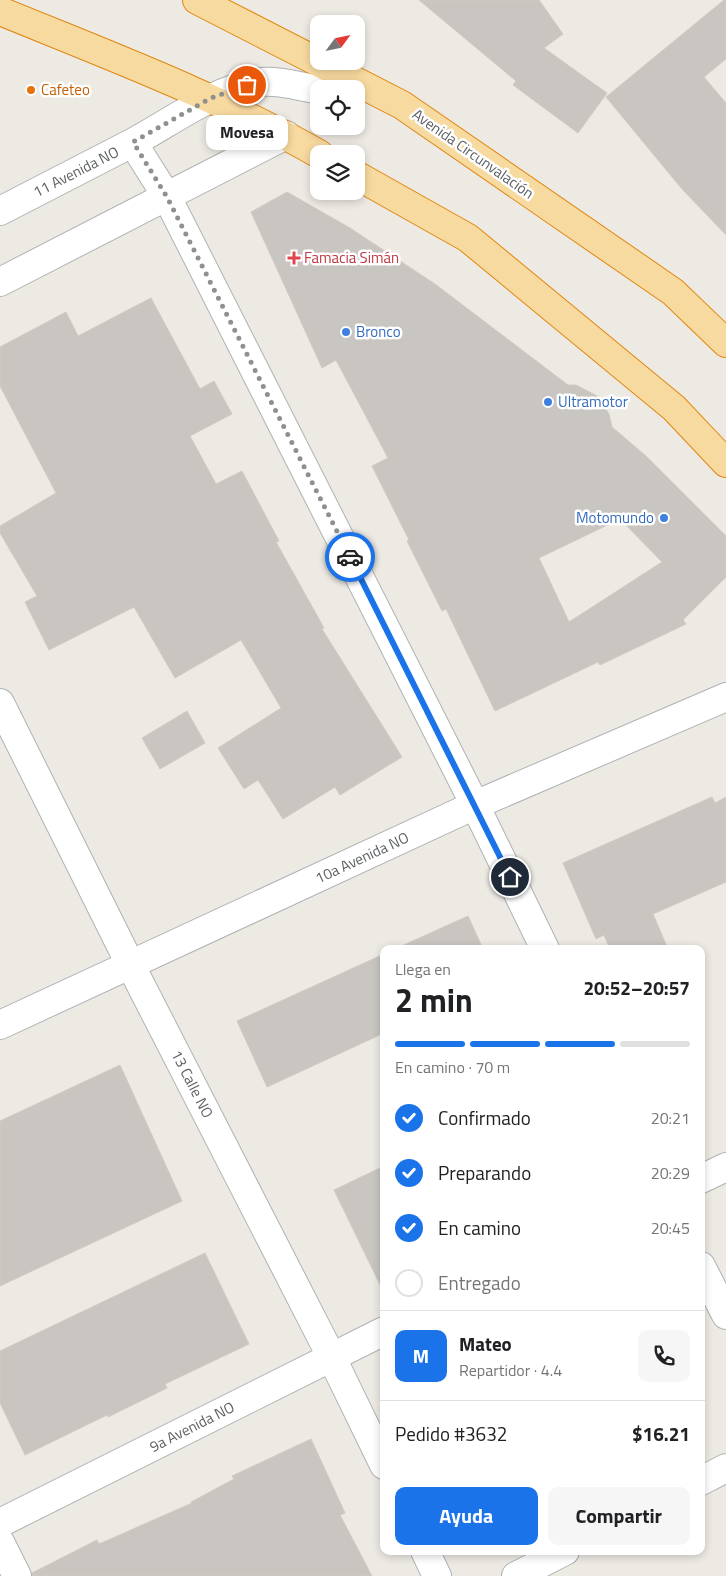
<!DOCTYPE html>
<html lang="es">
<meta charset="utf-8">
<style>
body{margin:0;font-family:"Titillium Web",sans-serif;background:#f6f6f6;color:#202124;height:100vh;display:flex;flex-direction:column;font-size:19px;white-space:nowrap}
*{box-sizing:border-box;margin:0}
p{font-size:16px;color:#757577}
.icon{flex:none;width:28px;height:28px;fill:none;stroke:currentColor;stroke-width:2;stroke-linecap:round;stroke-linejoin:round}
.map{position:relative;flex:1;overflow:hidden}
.drawer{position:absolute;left:380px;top:945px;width:325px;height:610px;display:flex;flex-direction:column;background:#fff;border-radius:10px;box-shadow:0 2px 8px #0003}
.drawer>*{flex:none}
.needle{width:32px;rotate:57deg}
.buttons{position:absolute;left:310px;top:15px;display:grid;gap:10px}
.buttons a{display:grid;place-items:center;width:55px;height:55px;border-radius:10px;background:#fff;box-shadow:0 2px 8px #0003;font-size:25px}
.pin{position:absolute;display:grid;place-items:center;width:42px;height:42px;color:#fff;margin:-21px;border:2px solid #fff;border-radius:50%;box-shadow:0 1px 5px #0007}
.courier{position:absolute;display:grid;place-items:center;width:50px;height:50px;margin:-25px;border:4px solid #1a73e8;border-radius:50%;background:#fff;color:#222;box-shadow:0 1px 6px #0007}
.bubble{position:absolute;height:35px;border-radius:10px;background:#fff;box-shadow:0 2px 8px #0003;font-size:16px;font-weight:700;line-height:35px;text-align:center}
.summary em{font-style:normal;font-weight:700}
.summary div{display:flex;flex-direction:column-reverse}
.summary{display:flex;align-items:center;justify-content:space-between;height:85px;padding:0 15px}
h1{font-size:32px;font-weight:700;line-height:38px}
.bar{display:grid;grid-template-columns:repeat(4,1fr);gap:8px 5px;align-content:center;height:60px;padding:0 15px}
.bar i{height:6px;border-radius:4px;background:#e0e0e0}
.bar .selected{background:#1a73e8}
.bar p{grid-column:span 4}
.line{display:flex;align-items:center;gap:12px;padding:0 15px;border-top:1px solid #e0e0e0}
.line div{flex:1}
.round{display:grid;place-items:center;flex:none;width:52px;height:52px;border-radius:10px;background:#f6f6f6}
ol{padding:0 15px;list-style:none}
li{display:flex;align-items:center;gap:15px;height:55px}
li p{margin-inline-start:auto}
li .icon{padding:5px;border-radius:50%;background:#1a73e8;color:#fff;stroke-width:4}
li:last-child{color:#757577}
li i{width:28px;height:28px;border:2px solid #e0e0e0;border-radius:50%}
.action{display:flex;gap:10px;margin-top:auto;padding:10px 15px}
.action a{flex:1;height:58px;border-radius:10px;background:#1a73e8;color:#fff;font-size:20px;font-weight:700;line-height:58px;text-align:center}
.action a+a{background:#f6f6f6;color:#202124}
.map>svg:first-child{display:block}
.building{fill:#c9c5c0;stroke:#d1cbc2;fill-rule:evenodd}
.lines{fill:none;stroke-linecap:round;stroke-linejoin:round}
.minor-casing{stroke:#afb2b5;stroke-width:30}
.tertiary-casing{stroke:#afb2b5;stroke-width:30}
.trunk-casing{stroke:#e18610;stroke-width:30}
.minor{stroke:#fff;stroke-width:28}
.tertiary{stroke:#fff;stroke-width:28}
.trunk{stroke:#f7da9f;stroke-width:28}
.done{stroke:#8f9090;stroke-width:5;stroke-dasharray:0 9}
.route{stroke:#1a73e8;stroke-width:6}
.food-dot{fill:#e8710a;stroke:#fff;stroke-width:2}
.health-dot{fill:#e0444e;stroke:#fff;stroke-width:2}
.shop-dot{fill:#3f7fe0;stroke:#fff;stroke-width:2}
.labels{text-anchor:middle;stroke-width:5;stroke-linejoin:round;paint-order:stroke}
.food-label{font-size:15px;fill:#c56008;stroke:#fff;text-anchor:start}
.street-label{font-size:15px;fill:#5c6063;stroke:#fff}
.health-label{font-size:15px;fill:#be3a42;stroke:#fff;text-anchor:start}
.shop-label{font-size:15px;fill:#366cbe;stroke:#fff;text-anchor:start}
</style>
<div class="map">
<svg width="726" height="1576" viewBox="0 0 726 1576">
<rect width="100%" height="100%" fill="#edeae4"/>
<path class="building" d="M 419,0 L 539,0 L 563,34 L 544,48 L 607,93 L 578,133 L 513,85 L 516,81 Z
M 724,0 L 726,0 L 726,59 L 704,77 L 726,103 L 726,235 L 682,189 L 606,97 Z
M 287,192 L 350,228 L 435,284 L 568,385 L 576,385 L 599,397 L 609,414 L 612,427 L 646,456 L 726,536 L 726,577 L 683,620 L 686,624 L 600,665 L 598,662 L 495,711 L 446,609 L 442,611 L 407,541 L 409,540 L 372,466 L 388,458 L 336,360 L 322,368 L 251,212 ZM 620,519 L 662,562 L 569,622 L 539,558 Z
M 151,298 L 200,389 L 214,381 L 232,414 L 190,436 L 216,484 L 242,471 L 279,541 L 276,542 L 324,628 L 322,629 L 402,757 L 340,795 L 335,787 L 283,819 L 258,780 L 244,789 L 218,748 L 281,708 L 241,640 L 175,678 L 134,607 L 49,650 L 25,602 L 37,596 L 0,533 L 0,526 L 56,493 L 0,386 L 0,347 L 66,312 L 78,336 Z
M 187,711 L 205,743 L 160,769 L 142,738 Z
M 712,797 L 715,803 L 726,797 L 726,882 L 653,914 L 668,949 L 610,949 L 604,935 L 596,939 L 563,863 Z
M 468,916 L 483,949 L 395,949 Z
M 384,954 L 384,1033 L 267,1087 L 237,1021 Z
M 120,1065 L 182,1201 L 0,1286 L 0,1121 Z
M 384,1166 L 384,1293 L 334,1190 Z
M 205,1253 L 249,1344 L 165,1384 L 167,1388 L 108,1417 L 107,1415 L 25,1455 L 0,1403 L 0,1351 Z
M 311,1439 L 345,1513 L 340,1515 L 372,1576 L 32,1576 L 32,1573 L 97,1540 L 99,1544 L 192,1503 L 191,1502 L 234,1479 L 232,1476 Z"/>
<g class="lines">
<defs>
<path id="minor" d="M 133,143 L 167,197 L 475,805 L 545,949
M 0,703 L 130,964 L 331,1356 L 384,1465
M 0,1025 L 475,805 L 726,697
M 701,1179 L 726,1167
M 701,1266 L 726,1315
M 701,1481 L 726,1468
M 0,1523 L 384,1331
M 0,1542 L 17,1576
M 425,1551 L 437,1576
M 516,1576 L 565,1551"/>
<path id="tertiary" d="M 0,211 C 44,188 88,166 132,143 C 171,122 210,92 255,83 C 275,79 298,86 319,90
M 0,282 L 286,135"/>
<path id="trunk" d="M 197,0 L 402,105 L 673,292 L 726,343
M 0,11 C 108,55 217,96 319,154
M 356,175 L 468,238 L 674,408 L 726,463"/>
</defs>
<use href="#minor" class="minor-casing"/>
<use href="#tertiary" class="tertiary-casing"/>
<use href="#trunk" class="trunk-casing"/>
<use href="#minor" class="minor"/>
<use href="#tertiary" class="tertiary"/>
<use href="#trunk" class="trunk"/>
</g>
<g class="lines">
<path class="done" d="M 247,85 L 211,98 L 133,142 L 167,197 L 350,557"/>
<path class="route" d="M 350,557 L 510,877"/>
</g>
<circle class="food-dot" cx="31" cy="90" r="5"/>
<path class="health-dot" d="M291.5 250.5h5v5h5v5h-5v5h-5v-5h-5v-5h5z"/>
<g class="shop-dot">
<circle cx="346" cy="332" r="5"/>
<circle cx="548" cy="402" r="5"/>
<circle cx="664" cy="518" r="5"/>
</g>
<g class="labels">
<g class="food-label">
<text x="41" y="95">Cafeteo</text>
</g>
<g class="street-label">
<text transform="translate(473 154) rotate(35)" y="5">Avenida Circunvalación</text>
<text transform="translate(76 172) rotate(-27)" y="5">11 Avenida NO</text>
<text transform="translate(362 858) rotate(-25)" y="5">10a Avenida NO</text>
<text transform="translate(192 1084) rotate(63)" y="5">13 Calle NO</text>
<text transform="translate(192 1427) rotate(-27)" y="5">9a Avenida NO</text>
</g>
<g class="health-label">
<text x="304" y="263">Famacia Simán</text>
</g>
<g class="shop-label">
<text x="356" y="337">Bronco</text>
<text x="558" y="407">Ultramotor</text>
<text x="654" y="523" text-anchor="end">Motomundo</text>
</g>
</g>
</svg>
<div class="buttons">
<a><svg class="needle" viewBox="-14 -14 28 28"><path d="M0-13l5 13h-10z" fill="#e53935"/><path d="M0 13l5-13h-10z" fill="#757577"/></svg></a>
<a><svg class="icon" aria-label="locate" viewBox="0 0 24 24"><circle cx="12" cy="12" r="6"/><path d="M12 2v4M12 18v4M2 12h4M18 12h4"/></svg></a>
<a><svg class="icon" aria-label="layers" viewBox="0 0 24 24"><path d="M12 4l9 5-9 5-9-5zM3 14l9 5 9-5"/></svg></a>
</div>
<div class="pin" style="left:247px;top:85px;background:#ea580c"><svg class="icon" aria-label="bag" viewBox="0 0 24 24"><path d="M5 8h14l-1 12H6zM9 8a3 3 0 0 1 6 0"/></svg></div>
<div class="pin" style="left:510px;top:877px;background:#1f2937"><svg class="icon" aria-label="home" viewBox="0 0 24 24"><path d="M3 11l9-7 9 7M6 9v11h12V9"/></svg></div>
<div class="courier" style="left:350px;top:557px"><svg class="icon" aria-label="car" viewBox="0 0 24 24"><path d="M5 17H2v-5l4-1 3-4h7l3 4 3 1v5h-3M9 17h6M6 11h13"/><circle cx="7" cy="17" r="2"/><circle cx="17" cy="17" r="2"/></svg></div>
<div class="bubble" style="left:206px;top:115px;width:82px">Movesa</div>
<section class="drawer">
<div class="summary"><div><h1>2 min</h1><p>Llega en</p></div><em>20:52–20:57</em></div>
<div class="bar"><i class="selected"></i><i class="selected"></i><i class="selected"></i><i></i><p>En camino · 70 m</p></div>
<ol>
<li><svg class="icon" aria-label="check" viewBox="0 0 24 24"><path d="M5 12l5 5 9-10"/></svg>Confirmado<p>20:21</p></li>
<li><svg class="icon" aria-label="check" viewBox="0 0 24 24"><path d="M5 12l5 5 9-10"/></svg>Preparando<p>20:29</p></li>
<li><svg class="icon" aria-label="check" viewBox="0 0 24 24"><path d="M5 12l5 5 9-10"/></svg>En camino<p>20:45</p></li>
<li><i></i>Entregado</li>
</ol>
<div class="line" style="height:90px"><b class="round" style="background:#1a73e8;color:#fff">M</b><div><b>Mateo</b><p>Repartidor · 4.4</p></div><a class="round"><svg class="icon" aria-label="phone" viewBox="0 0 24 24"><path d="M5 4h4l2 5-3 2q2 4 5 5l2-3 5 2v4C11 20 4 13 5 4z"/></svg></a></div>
<div class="line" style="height:65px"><div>Pedido #3632</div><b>$16.21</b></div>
<div class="action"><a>Ayuda</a><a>Compartir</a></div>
</section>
</div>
